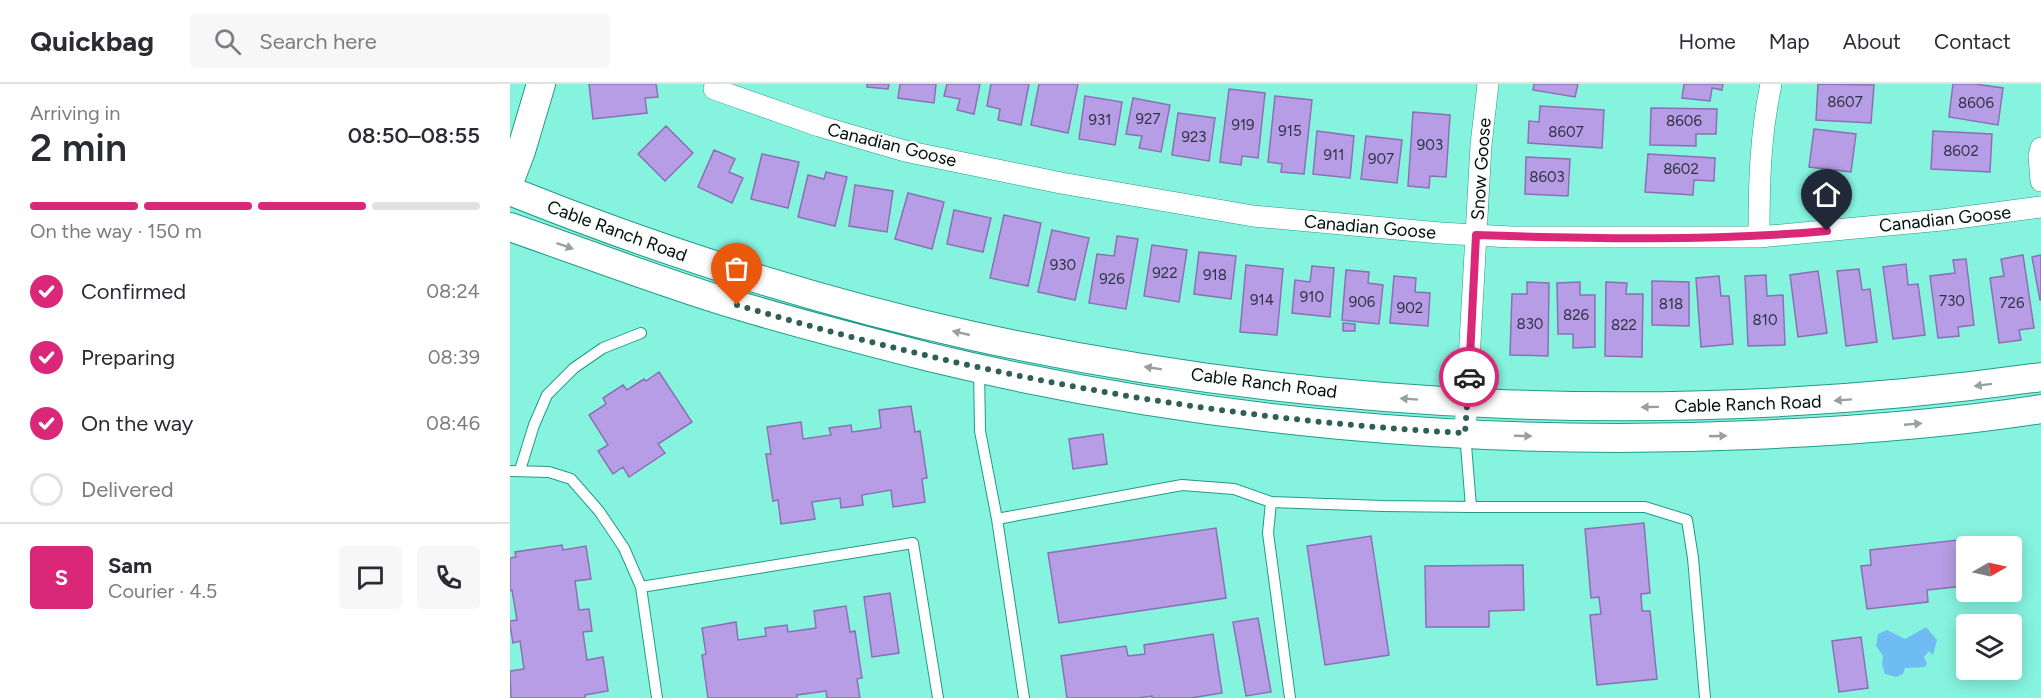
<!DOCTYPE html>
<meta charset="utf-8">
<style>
body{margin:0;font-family:Figtree,sans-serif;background:#f7f7f7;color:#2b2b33;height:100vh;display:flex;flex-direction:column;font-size:22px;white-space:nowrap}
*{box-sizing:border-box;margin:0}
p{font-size:20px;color:#7c7c81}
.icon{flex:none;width:33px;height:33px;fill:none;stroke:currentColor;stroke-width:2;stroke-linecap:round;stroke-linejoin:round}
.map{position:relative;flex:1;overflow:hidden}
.drawer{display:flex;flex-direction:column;background:#fff;width:510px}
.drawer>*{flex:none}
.needle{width:39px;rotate:81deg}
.fabs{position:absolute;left:1446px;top:452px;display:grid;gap:12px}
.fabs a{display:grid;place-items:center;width:66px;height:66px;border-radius:6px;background:#fff;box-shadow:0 3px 15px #0003;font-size:30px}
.pin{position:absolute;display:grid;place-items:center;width:51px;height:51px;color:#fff;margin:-62px -26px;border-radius:50% 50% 50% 0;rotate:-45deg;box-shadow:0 0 6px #0007}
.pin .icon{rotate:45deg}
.courier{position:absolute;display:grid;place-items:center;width:60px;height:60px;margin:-30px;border:4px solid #db2777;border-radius:50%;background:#fff;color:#222;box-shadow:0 2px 8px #0007}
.headline em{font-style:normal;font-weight:600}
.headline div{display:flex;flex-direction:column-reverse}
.headline{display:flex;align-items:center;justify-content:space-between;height:102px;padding:0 30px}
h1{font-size:39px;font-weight:600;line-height:45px}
.bar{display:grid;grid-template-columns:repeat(4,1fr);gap:9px 6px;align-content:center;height:72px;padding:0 30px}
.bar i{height:8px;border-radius:4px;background:#e1e1e2}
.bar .active{background:#db2777}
.bar p{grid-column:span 4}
.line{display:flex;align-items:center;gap:15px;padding:0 30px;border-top:2px solid #e1e1e2}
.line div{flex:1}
.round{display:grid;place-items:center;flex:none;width:63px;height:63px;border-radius:6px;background:#f7f7f7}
ol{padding:0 30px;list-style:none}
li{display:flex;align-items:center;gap:18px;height:66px}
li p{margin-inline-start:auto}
li .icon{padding:6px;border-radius:50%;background:#db2777;color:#fff;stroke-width:4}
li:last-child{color:#7c7c81}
li i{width:33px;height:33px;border:3px solid #e1e1e2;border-radius:50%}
header{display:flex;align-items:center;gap:36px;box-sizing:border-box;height:84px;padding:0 30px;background:#fff;border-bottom:2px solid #e1e1e2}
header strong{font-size:28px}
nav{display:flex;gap:33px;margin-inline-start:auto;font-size:21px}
.search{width:420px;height:54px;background:#f7f7f7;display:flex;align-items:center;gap:15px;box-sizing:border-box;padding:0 21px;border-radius:6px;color:#7c7c81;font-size:22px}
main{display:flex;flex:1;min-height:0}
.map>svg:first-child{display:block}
.water{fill:#6fbcf2}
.building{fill:#b79de5;stroke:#8a70b5;stroke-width:1.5}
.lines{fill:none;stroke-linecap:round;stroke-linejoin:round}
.lane-casing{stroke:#209b8a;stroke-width:12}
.street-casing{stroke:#209b8a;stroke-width:22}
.secondary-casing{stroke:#209b8a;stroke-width:30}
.lane{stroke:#fff;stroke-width:10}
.street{stroke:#fff;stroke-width:21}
.secondary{stroke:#fff;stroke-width:28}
.oneway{fill:#999f9e}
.done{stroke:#2f5f56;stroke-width:6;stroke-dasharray:0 10.8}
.route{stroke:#db2777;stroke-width:8}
.labels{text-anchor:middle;stroke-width:4.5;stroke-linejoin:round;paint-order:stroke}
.number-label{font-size:15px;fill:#2e3342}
.street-label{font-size:18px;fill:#00100c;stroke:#fdfdfd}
</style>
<header>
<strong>Quickbag</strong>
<div class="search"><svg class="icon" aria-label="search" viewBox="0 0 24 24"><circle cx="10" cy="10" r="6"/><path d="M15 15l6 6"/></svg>Search here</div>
<nav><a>Home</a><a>Map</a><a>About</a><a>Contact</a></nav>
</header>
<main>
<section class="drawer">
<div class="headline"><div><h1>2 min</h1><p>Arriving in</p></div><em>08:50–08:55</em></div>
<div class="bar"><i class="active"></i><i class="active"></i><i class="active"></i><i></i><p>On the way · 150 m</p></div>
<ol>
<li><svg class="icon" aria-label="check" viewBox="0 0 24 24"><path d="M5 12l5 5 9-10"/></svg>Confirmed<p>08:24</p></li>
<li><svg class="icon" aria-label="check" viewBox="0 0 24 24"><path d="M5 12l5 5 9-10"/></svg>Preparing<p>08:39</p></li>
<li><svg class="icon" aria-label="check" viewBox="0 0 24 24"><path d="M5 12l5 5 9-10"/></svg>On the way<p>08:46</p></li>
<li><i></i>Delivered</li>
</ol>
<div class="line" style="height:108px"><b class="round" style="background:#db2777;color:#fff">S</b><div><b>Sam</b><p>Courier · 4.5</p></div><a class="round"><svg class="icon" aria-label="chat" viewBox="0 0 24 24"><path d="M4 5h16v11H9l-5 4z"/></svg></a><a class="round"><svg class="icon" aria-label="phone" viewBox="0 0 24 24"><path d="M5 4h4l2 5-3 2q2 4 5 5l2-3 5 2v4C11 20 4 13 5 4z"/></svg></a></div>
</section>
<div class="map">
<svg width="1531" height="614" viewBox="0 0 1531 614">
<rect width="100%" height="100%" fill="#86f3df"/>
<path class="water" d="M 1416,543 L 1427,556 L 1423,571 L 1419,567 L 1414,573 L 1417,579 L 1415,583 L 1395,584 L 1393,590 L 1386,593 L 1375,590 L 1372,580 L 1373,572 L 1366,562 L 1368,550 L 1377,546 L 1395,555 Z"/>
<path class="building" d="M 79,0 L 146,0 L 148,13 L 135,14 L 137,29 L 83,35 Z
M 357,0 L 379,0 L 378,5 L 357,3 Z
M 390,0 L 426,0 L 424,19 L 388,14 Z
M 437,0 L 470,0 L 464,30 L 447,26 L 450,15 L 434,12 Z
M 481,0 L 519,0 L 511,41 L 488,36 L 490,25 L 477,22 Z
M 529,0 L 568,0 L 558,49 L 521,41 Z
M 1024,0 L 1068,0 L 1065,13 L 1023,6 Z
M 1174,0 L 1213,0 L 1212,6 L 1202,4 L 1200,17 L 1172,14 Z
M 1308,0 L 1364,1 L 1361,39 L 1306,36 Z
M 1443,0 L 1465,0 L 1493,4 L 1488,41 L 1439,33 Z
M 719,5 L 755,9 L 748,74 L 732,72 L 731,81 L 710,78 Z
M 575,12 L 612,18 L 605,61 L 569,55 Z
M 765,12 L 802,16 L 794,90 L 771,88 L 772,80 L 758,78 Z
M 623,14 L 660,21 L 651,68 L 629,64 L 632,52 L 616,50 Z
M 1030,22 L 1094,26 L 1092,64 L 1018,59 L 1019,37 L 1029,38 Z
M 1141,24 L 1207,25 L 1206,50 L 1186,50 L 1186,62 L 1140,61 Z
M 903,28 L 940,31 L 936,93 L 920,92 L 919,104 L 898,102 Z
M 668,29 L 705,34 L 699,77 L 662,71 Z
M 156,42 L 183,69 L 155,97 L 128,70 Z
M 1304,45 L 1346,50 L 1341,88 L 1299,83 Z
M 807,47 L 844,52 L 840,94 L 803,90 Z
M 1423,47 L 1482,50 L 1480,88 L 1421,85 Z
M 856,52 L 892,56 L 887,99 L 851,95 Z
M 204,66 L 225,75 L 219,88 L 233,94 L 222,119 L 188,103 Z
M 252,70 L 289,78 L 278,124 L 241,115 Z
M 1138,70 L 1205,74 L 1204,97 L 1184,96 L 1183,111 L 1135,108 Z
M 1016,73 L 1060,75 L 1058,112 L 1015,110 Z
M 316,88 L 337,93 L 325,142 L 288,133 L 298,91 L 314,95 Z
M 345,101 L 383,107 L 377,148 L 339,142 Z
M 398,109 L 434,118 L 422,165 L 385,155 Z
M 444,126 L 481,134 L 473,168 L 437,160 Z
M 494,131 L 531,139 L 518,202 L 480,194 Z
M 542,146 L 579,154 L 565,216 L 528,208 Z
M 607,152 L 628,155 L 616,225 L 579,219 L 587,170 L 604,172 Z
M 642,161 L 677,166 L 669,218 L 634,212 Z
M 689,168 L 726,172 L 721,215 L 684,210 Z
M 1513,171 L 1524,244 L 1509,246 L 1511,256 L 1489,259 L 1480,194 L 1494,192 L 1491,175 Z
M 1531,171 L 1531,216 L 1530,216 L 1522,173 Z
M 1456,175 L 1464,241 L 1448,243 L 1449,252 L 1428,254 L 1420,192 L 1445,189 L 1443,176 Z
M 1396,180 L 1398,201 L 1408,200 L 1415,251 L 1383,255 L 1373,183 Z
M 736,181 L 773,185 L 767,251 L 730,248 Z
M 802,182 L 824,184 L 820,233 L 782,229 L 785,196 L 800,198 Z
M 1349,185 L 1352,206 L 1360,205 L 1367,258 L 1336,262 L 1327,187 Z
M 836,186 L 859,188 L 858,199 L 873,201 L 869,240 L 832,236 Z
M 1308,187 L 1317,249 L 1288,253 L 1280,191 Z
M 1256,191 L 1257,212 L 1273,211 L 1275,261 L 1238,262 L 1235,192 Z
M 884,192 L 906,194 L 905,208 L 920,209 L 918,242 L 880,239 Z
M 1209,192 L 1211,212 L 1219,212 L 1223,260 L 1191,263 L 1186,194 Z
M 1142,197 L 1179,198 L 1179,242 L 1142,241 Z
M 1017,198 L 1039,199 L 1038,272 L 1000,271 L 1002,210 L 1017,210 Z
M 1070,198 L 1070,211 L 1085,211 L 1085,263 L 1063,264 L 1063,250 L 1048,250 L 1047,199 Z
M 1096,198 L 1117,199 L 1116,210 L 1133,210 L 1132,273 L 1095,272 Z
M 833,239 L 845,240 L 845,247 L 833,247 Z
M 149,288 L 182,338 L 148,360 L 155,369 L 119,393 L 113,383 L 103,390 L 88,367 L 98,361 L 79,331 L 96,320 L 93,314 L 113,301 L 117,306 L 134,295 L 136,297 Z
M 401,322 L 405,348 L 410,347 L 417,394 L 412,395 L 415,418 L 383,423 L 381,406 L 352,411 L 353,421 L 331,424 L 330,414 L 302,418 L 305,435 L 271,440 L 268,416 L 263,417 L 256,370 L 261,370 L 257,343 L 291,338 L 293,355 L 321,351 L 319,344 L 341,341 L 342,348 L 371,344 L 369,326 Z
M 593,350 L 597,380 L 563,385 L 559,355 Z
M 1134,439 L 1140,509 L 1131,510 L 1132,527 L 1140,527 L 1147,595 L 1087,601 L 1080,531 L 1091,530 L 1089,513 L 1081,514 L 1075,445 Z
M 706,444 L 716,514 L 549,539 L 538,469 Z
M 861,452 L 879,571 L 815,581 L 797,462 Z
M 1448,456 L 1454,502 L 1417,506 L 1418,518 L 1357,525 L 1351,482 L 1361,481 L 1360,466 Z
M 52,461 L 53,466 L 76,462 L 81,495 L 65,497 L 69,526 L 79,525 L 82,547 L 73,548 L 77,576 L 93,573 L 98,607 L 75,611 L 75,614 L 1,614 L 0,587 L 14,585 L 10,557 L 3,559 L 0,541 L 0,537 L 7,536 L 2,506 L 0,507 L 0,474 L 6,473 L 5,468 Z
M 1013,481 L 1014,526 L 979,527 L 979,543 L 916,543 L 915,482 Z
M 380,509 L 389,569 L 362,573 L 354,513 Z
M 336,522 L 340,548 L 345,547 L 352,594 L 347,595 L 350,614 L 317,614 L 316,607 L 287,611 L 287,614 L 198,614 L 192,571 L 196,570 L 192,544 L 226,538 L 228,556 L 256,552 L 255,544 L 277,541 L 278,548 L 306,544 L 304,527 Z
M 748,534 L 761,608 L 736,612 L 723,538 Z
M 703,550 L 712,609 L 681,614 L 642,614 L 642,612 L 628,614 L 557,614 L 551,572 L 616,562 L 618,572 L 635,570 L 634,561 Z
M 1351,553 L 1358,604 L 1329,608 L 1322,557 Z"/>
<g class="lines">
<defs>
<path id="lane" d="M 469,284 L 470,347 L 487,435
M 955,349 L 961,423 L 1135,423 L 1177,436 L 1183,474 L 1195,614
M 10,386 L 24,341 L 37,311 L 64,284 L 93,264 L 131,249
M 0,387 L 39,388 L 61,395 L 89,427 L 114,464 L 131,503 L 147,614
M 761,418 L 758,449 L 780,614
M 131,503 L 403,459 L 428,614
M 514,614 L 487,435 L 672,401 L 724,405 L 761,418 L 873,422 L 961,423"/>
<path id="street" d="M 206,0 L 204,5 L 309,42 L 395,67 L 551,99 L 743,132 L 930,149 L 1001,153 L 1249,153 L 1432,136 L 1531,123
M 1531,64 L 1529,72 L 1531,97
M 1249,153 C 1249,100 1250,52 1261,0
M 955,349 L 971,61 L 978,0"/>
<path id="secondary" d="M 0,96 L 11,67 L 31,0
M 0,107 C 150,167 305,217 463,252 C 813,329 1177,343 1531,293
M 0,143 C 69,167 137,193 207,215 C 277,237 348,255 419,273 C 687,338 967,363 1242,351 C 1339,347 1435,340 1531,325"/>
</defs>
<use href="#lane" class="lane-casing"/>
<use href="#street" class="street-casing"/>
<use href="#secondary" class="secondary-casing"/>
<use href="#lane" class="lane"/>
<use href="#street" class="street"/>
<use href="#secondary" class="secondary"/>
</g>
<defs><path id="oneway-solid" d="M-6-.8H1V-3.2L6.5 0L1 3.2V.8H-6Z" transform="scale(1.5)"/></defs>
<g class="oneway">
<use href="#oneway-solid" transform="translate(55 162) rotate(19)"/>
<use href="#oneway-solid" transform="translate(451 249) rotate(-167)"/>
<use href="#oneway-solid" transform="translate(643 284) rotate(-171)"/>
<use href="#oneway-solid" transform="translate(1473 301) rotate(173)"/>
<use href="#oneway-solid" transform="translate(899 315) rotate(-176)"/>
<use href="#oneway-solid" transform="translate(1333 316) rotate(176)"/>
<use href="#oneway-solid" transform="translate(1140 323) rotate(179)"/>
<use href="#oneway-solid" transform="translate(1403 340) rotate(-5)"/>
<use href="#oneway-solid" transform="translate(1013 352) rotate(2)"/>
<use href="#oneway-solid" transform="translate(1208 352) rotate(-2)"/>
</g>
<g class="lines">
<path class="done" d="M 227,221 C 465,292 708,336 955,349 L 959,293"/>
<path class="route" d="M 959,293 L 966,151 C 1083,155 1201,157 1317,147"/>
</g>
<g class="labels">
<g class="number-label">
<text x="1335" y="23">8607</text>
<text x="1466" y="24">8606</text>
<text x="638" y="40">927</text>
<text x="590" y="41">931</text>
<text x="1174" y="42">8606</text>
<text x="733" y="46">919</text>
<text x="780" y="52">915</text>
<text x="1056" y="53">8607</text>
<text x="684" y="58">923</text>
<text x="920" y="66">903</text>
<text x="1451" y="72">8602</text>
<text x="824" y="76">911</text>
<text x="871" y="80">907</text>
<text x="1171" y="90">8602</text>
<text x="1037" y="98">8603</text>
<text x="553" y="186">930</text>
<text x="655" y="194">922</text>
<text x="705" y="196">918</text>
<text x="602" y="200">926</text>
<text x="802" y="218">910</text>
<text x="752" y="221">914</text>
<text x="1442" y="222">730</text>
<text x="852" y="223">906</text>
<text x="1502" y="224">726</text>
<text x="1161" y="225">818</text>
<text x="900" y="229">902</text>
<text x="1066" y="236">826</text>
<text x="1255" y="241">810</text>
<text x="1020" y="245">830</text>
<text x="1114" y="246">822</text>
</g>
<g class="street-label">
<text transform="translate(382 61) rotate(14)" y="6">Canadian Goose</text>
<text transform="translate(971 85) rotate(-86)" y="6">Snow Goose</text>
<text transform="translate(1435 135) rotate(-6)" y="6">Canadian Goose</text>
<text transform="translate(860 143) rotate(5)" y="6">Canadian Goose</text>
<text transform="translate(107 147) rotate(20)" y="6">Cable Ranch Road</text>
<text transform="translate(754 299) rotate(7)" y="6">Cable Ranch Road</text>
<text transform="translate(1238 320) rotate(-2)" y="6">Cable Ranch Road</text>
</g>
</g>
</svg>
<div class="fabs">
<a><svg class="needle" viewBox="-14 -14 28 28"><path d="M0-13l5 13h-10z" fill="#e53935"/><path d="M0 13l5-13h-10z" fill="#7c7c81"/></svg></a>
<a><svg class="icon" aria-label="layers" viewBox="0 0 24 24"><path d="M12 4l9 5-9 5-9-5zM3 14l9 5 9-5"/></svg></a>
</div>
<div class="pin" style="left:227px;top:221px;background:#ea580c"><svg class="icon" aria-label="bag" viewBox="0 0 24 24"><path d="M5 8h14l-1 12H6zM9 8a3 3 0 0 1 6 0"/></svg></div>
<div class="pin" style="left:1317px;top:147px;background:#1f2937"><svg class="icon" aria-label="home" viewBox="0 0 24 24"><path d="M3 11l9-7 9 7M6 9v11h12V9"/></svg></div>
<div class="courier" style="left:959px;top:293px"><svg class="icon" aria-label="car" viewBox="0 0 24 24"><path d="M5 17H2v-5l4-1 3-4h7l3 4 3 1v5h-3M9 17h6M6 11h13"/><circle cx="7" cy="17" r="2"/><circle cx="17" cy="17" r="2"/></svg></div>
</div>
</main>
